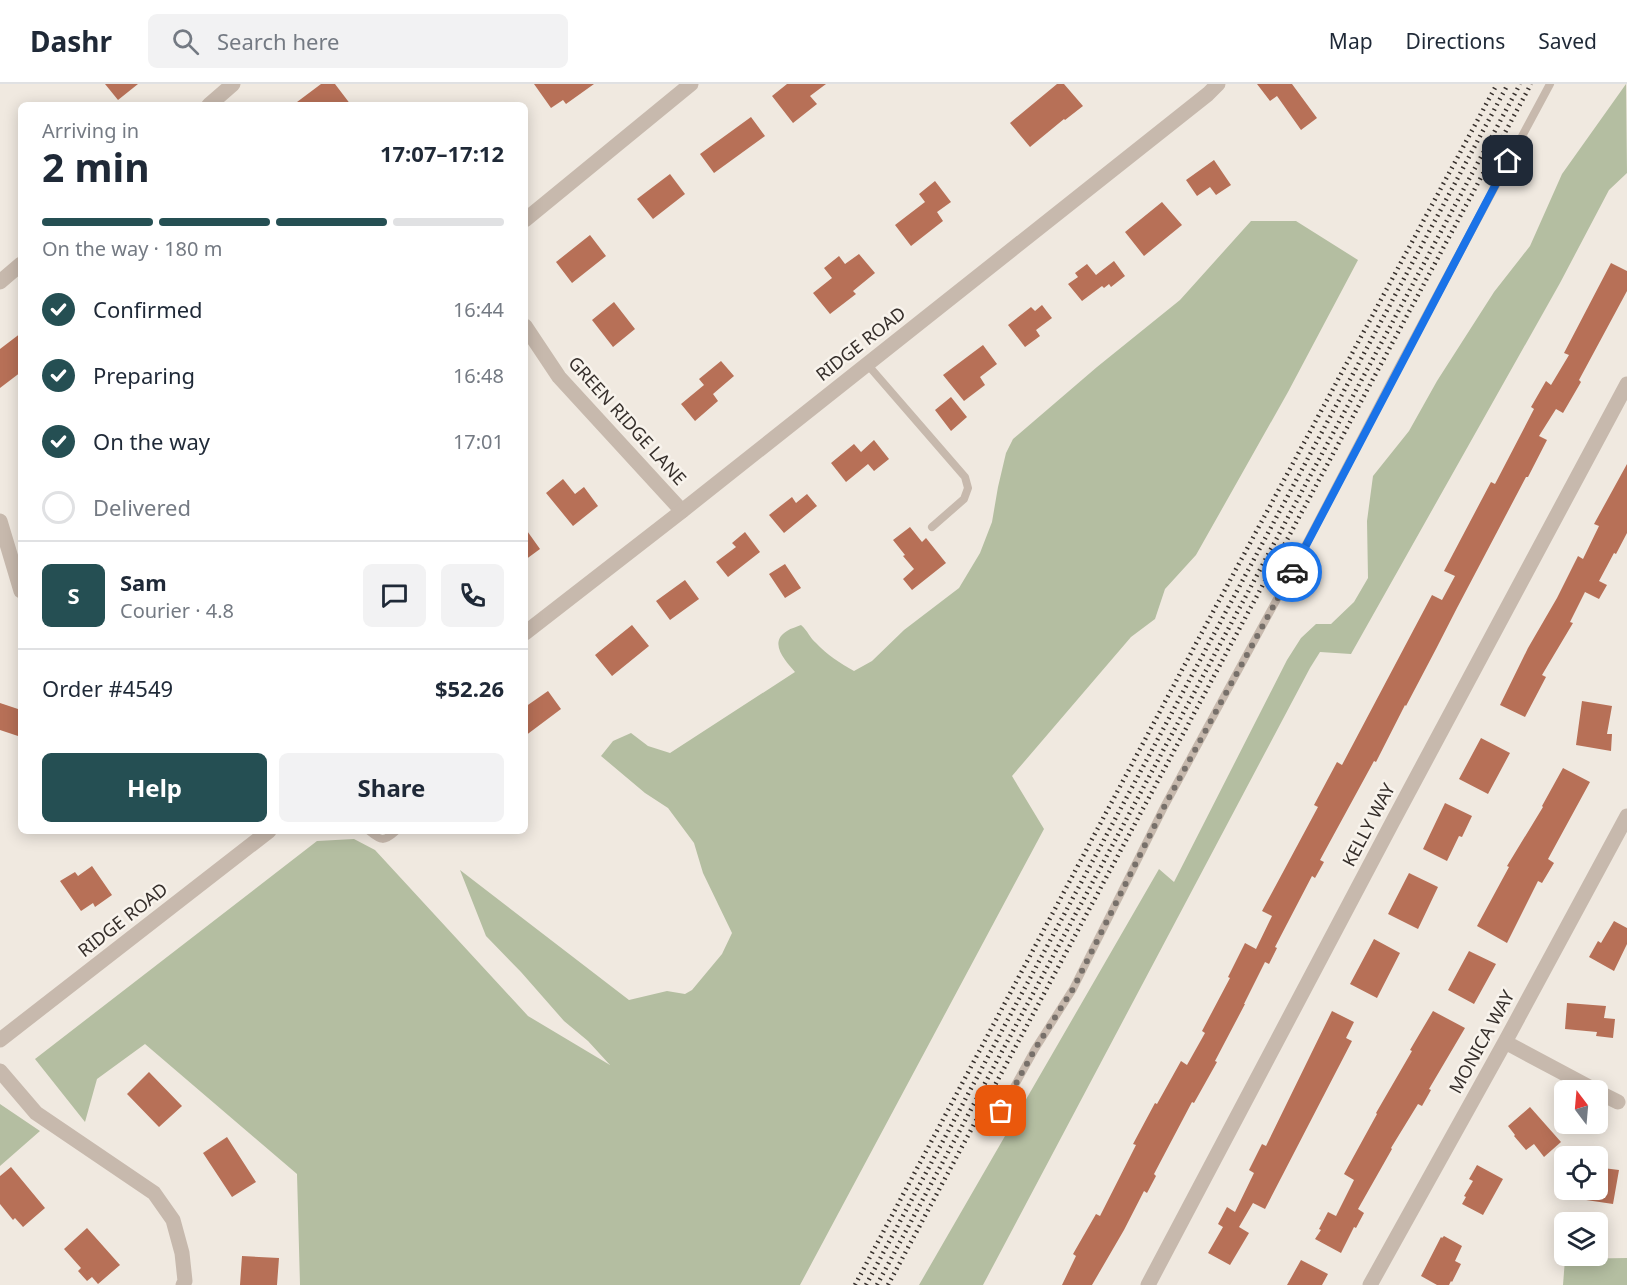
<!DOCTYPE html>
<meta charset="utf-8">
<style>
body{margin:0;font-family:"Noto Sans",sans-serif;background:#f2f2f3;color:#1f2937;height:100vh;display:flex;flex-direction:column;font-size:22px;white-space:nowrap}
*{box-sizing:border-box;margin:0}
p{font-size:20px;color:#747a83}
.icon{flex:none;width:33px;height:33px;fill:none;stroke:currentColor;stroke-width:2;stroke-linecap:round;stroke-linejoin:round}
.map{position:relative;flex:1;overflow:hidden}
.drawer{position:absolute;left:18px;top:18px;width:510px;height:732px;display:flex;flex-direction:column;background:#fff;border-radius:9px;box-shadow:0 3px 15px #0003}
.drawer>*{flex:none}
.needle{width:39px;rotate:344deg}
.fabs{position:absolute;left:1554px;top:996px;display:grid;gap:12px}
.fabs a{display:grid;place-items:center;width:54px;height:54px;border-radius:9px;background:#fff;box-shadow:0 3px 15px #0003;font-size:30px}
.pin{position:absolute;display:grid;place-items:center;width:51px;height:51px;color:#fff;margin:-26px;border-radius:12px;box-shadow:0 3px 9px #0006}
.courier{position:absolute;display:grid;place-items:center;width:60px;height:60px;margin:-30px;border:4px solid #1a73e8;border-radius:50%;background:#fff;color:#222;box-shadow:0 2px 8px #0007}
.headline em{font-style:normal;font-weight:700}
.headline div{display:flex;flex-direction:column-reverse}
.headline{display:flex;align-items:center;justify-content:space-between;height:102px;padding:0 24px}
h1{font-size:39px;font-weight:700;line-height:45px}
.bar{display:grid;grid-template-columns:repeat(4,1fr);gap:9px 6px;align-content:center;height:72px;padding:0 24px}
.bar i{height:8px;border-radius:4px;background:#e0e1e3}
.bar .on{background:#254f53}
.bar p{grid-column:span 4}
.line{display:flex;align-items:center;gap:15px;padding:0 24px;border-top:2px solid #e0e1e3}
.line div{flex:1}
.round{display:grid;place-items:center;flex:none;width:63px;height:63px;border-radius:9px;background:#f2f2f3}
ol{padding:0 24px;list-style:none}
li{display:flex;align-items:center;gap:18px;height:66px}
li p{margin-inline-start:auto}
li .icon{padding:6px;border-radius:50%;background:#254f53;color:#fff;stroke-width:4}
li:last-child{color:#747a83}
li i{width:33px;height:33px;border:3px solid #e0e1e3;border-radius:50%}
.cta{display:flex;gap:12px;margin-top:auto;padding:12px 24px}
.cta a{flex:1;height:69px;border-radius:9px;background:#254f53;color:#fff;font-size:24px;font-weight:700;line-height:69px;text-align:center}
.cta a+a{background:#f2f2f3;color:#1f2937}
header{display:flex;align-items:center;gap:36px;box-sizing:border-box;height:84px;padding:0 30px;background:#fff;border-bottom:2px solid #e0e1e3}
header strong{font-size:28px}
nav{display:flex;gap:33px;margin-inline-start:auto;font-size:21px}
.search{width:420px;height:54px;background:#f2f2f3;display:flex;align-items:center;gap:15px;box-sizing:border-box;padding:0 21px;border-radius:9px;color:#747a83;font-size:22px}
.map>svg:first-child{display:block}
.green{fill:#b4bea1}
.building{fill:#b77057}
.lines{fill:none;stroke-linecap:round;stroke-linejoin:round}
.service{stroke:#c7b9ad;stroke-width:8}
.minor{stroke:#c7b9ad;stroke-width:15}
.tertiary{stroke:#c7b9ad;stroke-width:15}
.rail{stroke:#362f2b;stroke-width:4.5;stroke-dasharray:1.5 4.5;stroke-linecap:butt}
.done{stroke:#77706a;stroke-width:6;stroke-dasharray:0 10.8}
.route{stroke:#1a73e8;stroke-width:8}
.labels{text-anchor:middle;stroke-width:5;stroke-linejoin:round;paint-order:stroke}
.street-label{font-size:18px;fill:#362f2b;stroke:#f8f3ec}
</style>
<header>
<strong>Dashr</strong>
<div class="search"><svg class="icon" aria-label="search" viewBox="0 0 24 24"><circle cx="10" cy="10" r="6"/><path d="M15 15l6 6"/></svg>Search here</div>
<nav><a>Map</a><a>Directions</a><a>Saved</a></nav>
</header>
<div class="map">
<svg width="1627" height="1201" viewBox="0 0 1627 1201">
<rect width="100%" height="100%" fill="#f0e9e0"/>
<path class="green" d="M 1626,0 L 1627,89 L 1609,106 L 1560,199 L 1351,570 L 1320,568 L 1310,584 L 983,1201 L 919,1201 L 1159,785 L 1174,798 L 1287,576 L 1301,554 L 1316,540 L 1331,540 L 1354,518 L 1368,494 L 1367,437 L 1373,392 L 1409,347 L 1437,297 L 1494,208 L 1530,162 L 1562,90 Z
M 1251,137 L 1296,137 L 1358,176 L 1288,308 L 1196,471 L 1165,505 L 1155,535 L 1131,553 L 1012,692 L 1044,745 L 800,1201 L 300,1201 L 297,1090 L 145,960 L 97,995 L 85,1038 L 35,975 L 317,757 L 354,755 L 375,766 L 528,932 L 610,981 L 588,957 L 564,937 L 521,888 L 486,852 L 460,786 L 629,916 L 667,907 L 685,910 L 692,906 L 722,870 L 732,849 L 703,789 L 694,759 L 668,724 L 645,709 L 601,672 L 613,657 L 631,649 L 648,662 L 670,669 L 795,588 C 787,578 767,559 787,547 C 791,544 797,543 801,541 C 808,547 810,554 816,559 C 827,571 840,579 854,587 L 872,577 L 904,546 L 959,504 L 980,469 L 992,438 L 998,403 L 1006,369 L 1013,355 L 1097,283 L 1180,216 Z
M 0,1020 L 40,1047 L 0,1082 Z
M 1627,1174 L 1627,1201 L 1563,1201 L 1565,1175 Z"/>
<path class="building" d="M 105,0 L 138,0 L 118,16 Z
M 321,0 L 335,0 L 351,21 L 293,21 Z
M 534,0 L 594,0 L 566,20 L 563,16 L 551,24 Z
M 787,0 L 826,0 L 810,12 L 817,20 L 793,39 L 772,12 Z
M 1057,0 L 1064,0 L 1083,22 L 1065,36 L 1064,35 L 1030,63 L 1010,39 Z
M 1257,0 L 1292,0 L 1317,34 L 1301,46 L 1277,12 L 1270,17 Z
M 751,33 L 765,52 L 714,89 L 700,70 Z
M 1214,76 L 1231,101 L 1216,111 L 1210,103 L 1197,112 L 1186,96 Z
M 670,90 L 685,110 L 653,135 L 637,115 Z
M 935,97 L 951,118 L 937,128 L 943,137 L 911,162 L 895,141 L 925,118 L 919,110 Z
M 1162,118 L 1182,141 L 1144,172 L 1125,148 Z
M 590,151 L 606,172 L 572,199 L 556,178 Z
M 859,170 L 875,189 L 853,207 L 856,210 L 830,230 L 813,209 L 832,194 L 824,184 L 839,172 L 845,180 Z
M 1114,177 L 1125,192 L 1111,203 L 1109,200 L 1104,204 L 1102,202 L 1082,217 L 1068,200 L 1078,193 L 1075,189 L 1087,180 L 1096,191 Z
M 1611,179 L 1627,187 L 1627,207 L 1579,296 L 1581,298 L 1563,329 L 1556,325 L 1539,352 L 1547,356 L 1528,393 L 1526,393 L 1457,524 L 1436,565 L 1406,622 L 1405,621 L 1376,678 L 1374,677 L 1320,776 L 1324,778 L 1315,794 L 1312,792 L 1275,863 L 1277,864 L 1269,880 L 1265,878 L 1244,920 L 1245,920 L 1215,977 L 1217,978 L 1194,1019 L 1192,1018 L 1154,1090 L 1156,1092 L 1147,1109 L 1144,1107 L 1124,1146 L 1092,1201 L 1062,1201 L 1076,1172 L 1073,1170 L 1096,1130 L 1100,1132 L 1136,1061 L 1133,1060 L 1155,1019 L 1157,1020 L 1181,977 L 1187,981 L 1205,949 L 1202,947 L 1230,894 L 1228,893 L 1245,859 L 1256,865 L 1272,832 L 1262,827 L 1318,723 L 1314,721 L 1337,678 L 1342,681 L 1432,511 L 1442,516 L 1455,492 L 1444,487 L 1491,398 L 1495,400 L 1534,325 L 1531,323 L 1546,297 L 1551,301 L 1569,271 L 1564,269 Z
M 614,218 L 635,245 L 613,263 L 592,236 Z
M 1042,221 L 1052,234 L 1036,246 L 1040,252 L 1025,263 L 1008,241 L 1031,223 L 1035,227 Z
M 21,249 L 21,288 L 0,304 L 0,265 Z
M 983,261 L 997,280 L 980,293 L 985,301 L 964,317 L 943,291 Z
M 721,277 L 734,292 L 713,310 L 718,317 L 695,337 L 681,320 L 704,301 L 699,295 Z
M 951,313 L 967,333 L 951,347 L 935,326 Z
M 874,356 L 889,375 L 874,387 L 868,380 L 846,398 L 831,379 L 854,360 L 861,368 Z
M 1627,380 L 1627,449 L 1616,470 L 1614,469 L 1599,497 L 1607,501 L 1599,515 L 1585,508 L 1570,538 L 1573,539 L 1542,591 L 1546,593 L 1525,633 L 1500,621 L 1528,564 L 1557,514 L 1578,472 L 1583,475 L 1599,442 L 1594,440 Z
M 563,395 L 575,410 L 584,403 L 598,422 L 573,442 L 546,409 Z
M 807,410 L 817,422 L 784,449 L 769,431 L 792,413 L 796,419 Z
M 910,443 L 922,458 L 926,454 L 946,479 L 912,506 L 903,495 L 914,485 L 903,472 L 905,471 L 893,456 Z
M 525,444 L 540,465 L 525,476 Z
M 745,448 L 760,468 L 728,493 L 716,478 L 736,463 L 732,459 Z
M 785,480 L 801,504 L 785,514 L 769,490 Z
M 685,496 L 699,515 L 670,536 L 656,517 Z
M 632,541 L 649,562 L 612,592 L 595,571 Z
M 548,607 L 561,625 L 525,652 L 525,623 Z
M 1582,617 L 1612,622 L 1607,650 L 1612,650 L 1611,667 L 1576,661 Z
M 0,619 L 21,626 L 21,653 L 0,646 Z
M 1481,654 L 1510,669 L 1488,710 L 1459,695 Z
M 1563,684 L 1590,698 L 1548,775 L 1554,779 L 1542,799 L 1538,797 L 1507,859 L 1477,842 L 1509,783 L 1507,782 L 1543,723 L 1542,722 Z
M 1445,719 L 1472,732 L 1462,753 L 1459,752 L 1447,777 L 1423,765 Z
M 92,782 L 112,811 L 95,823 L 93,819 L 81,827 L 60,797 L 75,788 L 78,792 Z
M 1409,789 L 1438,803 L 1418,845 L 1388,830 Z
M 1614,837 L 1627,844 L 1627,860 L 1614,887 L 1589,873 L 1598,857 L 1601,859 Z
M 1374,855 L 1400,869 L 1377,914 L 1350,900 Z
M 1469,867 L 1496,880 L 1474,920 L 1448,906 Z
M 1567,919 L 1606,922 L 1604,934 L 1615,935 L 1613,954 L 1596,952 L 1597,948 L 1565,945 Z
M 1332,927 L 1354,938 L 1346,954 L 1352,957 L 1265,1125 L 1253,1119 L 1239,1143 L 1249,1149 L 1230,1181 L 1208,1169 L 1223,1143 L 1218,1140 L 1227,1123 L 1235,1128 L 1254,1089 L 1249,1086 L 1262,1060 L 1266,1062 Z
M 1433,927 L 1465,944 L 1429,1005 L 1431,1006 L 1422,1022 L 1418,1020 L 1391,1064 L 1392,1065 L 1358,1125 L 1364,1129 L 1356,1144 L 1354,1143 L 1341,1169 L 1315,1155 L 1321,1146 L 1319,1145 L 1328,1128 L 1336,1132 L 1354,1096 L 1344,1090 L 1377,1030 L 1376,1029 L 1412,967 L 1410,966 Z
M 149,988 L 182,1022 L 159,1043 L 127,1010 Z
M 1530,1023 L 1561,1058 L 1544,1073 L 1534,1060 L 1526,1066 L 1514,1052 L 1515,1051 L 1508,1042 Z
M 227,1053 L 256,1098 L 232,1113 L 203,1069 Z
M 1477,1081 L 1503,1095 L 1483,1131 L 1462,1120 L 1466,1113 L 1464,1112 L 1473,1097 L 1469,1095 Z
M 11,1083 L 45,1124 L 23,1143 L 15,1134 L 13,1136 L 0,1120 L 0,1092 Z
M 1603,1084 L 1619,1086 L 1613,1120 L 1566,1113 L 1567,1106 L 1598,1106 L 1598,1086 L 1602,1087 Z
M 87,1144 L 120,1181 L 98,1200 L 92,1193 L 87,1197 L 78,1187 L 81,1184 L 64,1165 Z
M 1444,1152 L 1462,1162 L 1455,1177 L 1461,1180 L 1452,1198 L 1451,1197 L 1449,1201 L 1437,1201 L 1421,1192 L 1441,1153 L 1442,1154 Z
M 242,1172 L 279,1174 L 277,1201 L 240,1201 Z
M 1301,1176 L 1328,1190 L 1322,1201 L 1287,1201 Z"/>
<g class="lines">
<path class="service" d="M 867,280 L 965,393 L 968,404 L 964,415 L 932,443
M 369,747 C 381,757 384,758 396,747
M 989,1048 L 1035,965 L 1073,905 L 1164,723 L 1290,491 L 1398,284 L 1550,0"/>
<path class="minor" d="M 209,21 L 233,0
M 525,136 L 691,0
M 0,198 L 21,180
M 525,242 L 559,293 L 682,427
M 0,437 L 21,507
M 1505,958 L 1595,1006
M 0,987 L 36,1029 L 154,1109 L 173,1136 L 182,1169 L 185,1197 L 183,1201
M 1598,1008 L 1618,1018
M 1148,1201 L 1392,739 L 1627,300
M 1370,1201 L 1505,958 L 1627,732"/>
<path class="tertiary" d="M 525,549 L 682,427 L 1208,10 L 1218,0
M 0,956 L 269,747"/>
<path class="rail" d="M 855,1201 L 1199,554 L 1497,0
M 866,1201 L 1508,0
M 877,1201 L 1520,0
M 888,1201 L 1531,0"/>
</g>
<g class="lines">
<path class="done" d="M 1001,1027 L 1035,965 L 1073,905 L 1164,723 L 1292,488"/>
<path class="route" d="M 1292,488 L 1508,77"/>
</g>
<g class="labels">
<g class="street-label">
<text transform="translate(861 260) rotate(-38)" y="6">RIDGE ROAD</text>
<text transform="translate(627 337) rotate(48)" y="6">GREEN RIDGE LANE</text>
<text transform="translate(1369 741) rotate(-62)" y="6">KELLY WAY</text>
<text transform="translate(123 836) rotate(-38)" y="6">RIDGE ROAD</text>
<text transform="translate(1482 958) rotate(-61)" y="6">MONICA WAY</text>
</g>
</g>
</svg>
<div class="fabs">
<a><svg class="needle" viewBox="-14 -14 28 28"><path d="M0-13l5 13h-10z" fill="#e53935"/><path d="M0 13l5-13h-10z" fill="#747a83"/></svg></a>
<a><svg class="icon" aria-label="locate" viewBox="0 0 24 24"><circle cx="12" cy="12" r="6"/><path d="M12 2v4M12 18v4M2 12h4M18 12h4"/></svg></a>
<a><svg class="icon" aria-label="layers" viewBox="0 0 24 24"><path d="M12 4l9 5-9 5-9-5zM3 14l9 5 9-5"/></svg></a>
</div>
<div class="pin" style="left:1001px;top:1027px;background:#ea580c"><svg class="icon" aria-label="bag" viewBox="0 0 24 24"><path d="M5 8h14l-1 12H6zM9 8a3 3 0 0 1 6 0"/></svg></div>
<div class="pin" style="left:1508px;top:77px;background:#1f2937"><svg class="icon" aria-label="home" viewBox="0 0 24 24"><path d="M3 11l9-7 9 7M6 9v11h12V9"/></svg></div>
<div class="courier" style="left:1292px;top:488px"><svg class="icon" aria-label="car" viewBox="0 0 24 24"><path d="M5 17H2v-5l4-1 3-4h7l3 4 3 1v5h-3M9 17h6M6 11h13"/><circle cx="7" cy="17" r="2"/><circle cx="17" cy="17" r="2"/></svg></div>
<section class="drawer">
<div class="headline"><div><h1>2 min</h1><p>Arriving in</p></div><em>17:07–17:12</em></div>
<div class="bar"><i class="on"></i><i class="on"></i><i class="on"></i><i></i><p>On the way · 180 m</p></div>
<ol>
<li><svg class="icon" aria-label="check" viewBox="0 0 24 24"><path d="M5 12l5 5 9-10"/></svg>Confirmed<p>16:44</p></li>
<li><svg class="icon" aria-label="check" viewBox="0 0 24 24"><path d="M5 12l5 5 9-10"/></svg>Preparing<p>16:48</p></li>
<li><svg class="icon" aria-label="check" viewBox="0 0 24 24"><path d="M5 12l5 5 9-10"/></svg>On the way<p>17:01</p></li>
<li><i></i>Delivered</li>
</ol>
<div class="line" style="height:108px"><b class="round" style="background:#254f53;color:#fff">S</b><div><b>Sam</b><p>Courier · 4.8</p></div><a class="round"><svg class="icon" aria-label="chat" viewBox="0 0 24 24"><path d="M4 5h16v11H9l-5 4z"/></svg></a><a class="round"><svg class="icon" aria-label="phone" viewBox="0 0 24 24"><path d="M5 4h4l2 5-3 2q2 4 5 5l2-3 5 2v4C11 20 4 13 5 4z"/></svg></a></div>
<div class="line" style="height:78px"><div>Order #4549</div><b>$52.26</b></div>
<div class="cta"><a>Help</a><a>Share</a></div>
</section>
</div>
